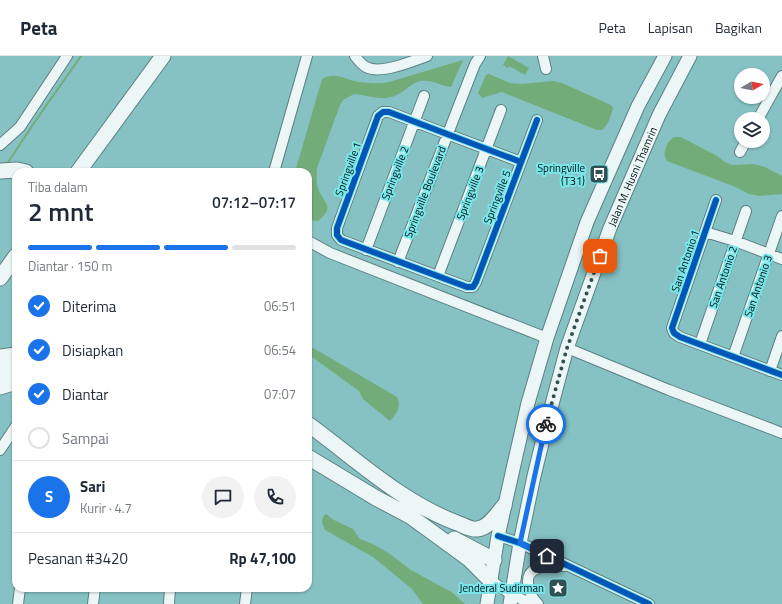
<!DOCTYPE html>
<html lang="id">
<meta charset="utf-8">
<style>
body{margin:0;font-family:"Titillium Web",sans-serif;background:#f2f2f3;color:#1f2937;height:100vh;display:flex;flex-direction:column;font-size:15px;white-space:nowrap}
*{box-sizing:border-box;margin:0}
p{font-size:13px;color:#747a83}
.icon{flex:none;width:22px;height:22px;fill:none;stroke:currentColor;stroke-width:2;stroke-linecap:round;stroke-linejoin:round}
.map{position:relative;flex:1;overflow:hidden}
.sheet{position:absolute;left:12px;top:112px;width:300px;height:424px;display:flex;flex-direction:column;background:#fff;border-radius:12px;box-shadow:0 1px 3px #0004}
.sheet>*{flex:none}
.needle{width:26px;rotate:80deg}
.controls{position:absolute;left:734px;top:12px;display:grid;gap:8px}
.controls a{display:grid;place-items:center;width:36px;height:36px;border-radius:50%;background:#fff;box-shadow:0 1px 3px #0004;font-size:20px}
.pin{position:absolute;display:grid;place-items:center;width:34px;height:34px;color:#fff;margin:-17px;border-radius:8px;box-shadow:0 2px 6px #0006}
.courier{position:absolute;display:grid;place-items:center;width:40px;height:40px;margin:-20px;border:3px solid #1a73e8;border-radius:50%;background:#fff;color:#222;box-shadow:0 1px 5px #0007}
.overview em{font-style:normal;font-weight:600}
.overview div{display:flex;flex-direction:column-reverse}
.overview{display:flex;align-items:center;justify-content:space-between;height:68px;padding:0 16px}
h1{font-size:26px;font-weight:600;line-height:30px}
.bar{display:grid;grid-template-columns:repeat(4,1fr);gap:6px 4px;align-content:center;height:48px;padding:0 16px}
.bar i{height:5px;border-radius:3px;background:#e0e1e3}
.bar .active{background:#1a73e8}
.bar p{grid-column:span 4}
.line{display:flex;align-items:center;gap:10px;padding:0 16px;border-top:1px solid #e0e1e3}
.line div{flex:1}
.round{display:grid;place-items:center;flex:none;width:42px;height:42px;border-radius:21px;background:#f2f2f3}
ol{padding:0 16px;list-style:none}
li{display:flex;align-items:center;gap:12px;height:44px}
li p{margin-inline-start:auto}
li .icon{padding:4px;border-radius:50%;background:#1a73e8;color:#fff;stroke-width:4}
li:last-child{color:#747a83}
li i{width:22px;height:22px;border:2px solid #e0e1e3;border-radius:50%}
header{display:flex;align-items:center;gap:24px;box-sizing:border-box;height:56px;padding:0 20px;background:#fff;border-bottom:1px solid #e0e1e3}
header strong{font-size:19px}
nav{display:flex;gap:22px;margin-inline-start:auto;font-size:14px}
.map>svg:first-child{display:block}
.water{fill:#72ad79}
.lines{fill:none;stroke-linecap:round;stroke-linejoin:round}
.stream{stroke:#72ad79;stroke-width:2}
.minor-casing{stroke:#5b8182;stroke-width:12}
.major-casing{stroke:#5b8182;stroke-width:15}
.highway-casing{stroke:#5b8182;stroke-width:17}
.minor{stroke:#edf6f6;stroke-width:10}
.major{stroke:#edf6f6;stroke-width:13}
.highway{stroke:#edf6f6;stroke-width:15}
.cycleway-casing{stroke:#7ae6ea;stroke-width:8}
.cycleway{stroke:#0057b8;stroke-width:6}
.done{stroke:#2f5153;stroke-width:4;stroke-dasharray:0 7.2}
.route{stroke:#1a73e8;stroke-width:5}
.labels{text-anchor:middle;stroke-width:4;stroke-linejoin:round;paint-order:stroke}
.poi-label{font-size:11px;fill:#001416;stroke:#7ae6ea;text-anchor:end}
.street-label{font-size:11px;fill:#001416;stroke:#7ae6ea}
</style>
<header>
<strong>Peta</strong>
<nav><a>Peta</a><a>Lapisan</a><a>Bagikan</a></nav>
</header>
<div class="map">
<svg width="782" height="548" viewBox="0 0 782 548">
<rect width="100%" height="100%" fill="#86c1c3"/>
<path class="water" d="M 508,0 L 529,12 L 525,19 L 509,10 L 508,12 L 503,9 Z
M 463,4 L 451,31 C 440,30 432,23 421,25 C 414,26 408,32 402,36 C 386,47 371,40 354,38 L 343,44 L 340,49 L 317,112 C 317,119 316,126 318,132 C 322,146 337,150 318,165 L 308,164 L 308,116 L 295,116 L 322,23 C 335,15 346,24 359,26 C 369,27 378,28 389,26 Z
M 489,18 L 510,27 L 521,28 L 553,25 L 562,27 L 611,49 L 613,52 C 611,59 608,70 602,74 L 597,74 L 502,36 L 482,42 L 478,37 L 486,19 Z
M 674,81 L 681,81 L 717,100 L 725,106 L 733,109 L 754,108 L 765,111 L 782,120 L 782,138 L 760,140 L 749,138 L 733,130 L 667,105 C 662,97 666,86 674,81 Z
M 308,289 L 397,341 C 402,351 396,358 390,365 L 363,343 L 359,335 L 308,298 Z
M 326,458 L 334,464 L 353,473 L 360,483 L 373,488 L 390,498 L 411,514 L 453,537 L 465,548 L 423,548 L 412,533 L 373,501 L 325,474 C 322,468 320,462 326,458 Z"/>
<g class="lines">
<path class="stream" d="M 7,108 L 34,67 L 81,0"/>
<defs>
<path id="minor" d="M 355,0 C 358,4 362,9 366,11 C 381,19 412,5 427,0
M 543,0 L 546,13
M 758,63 L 782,20
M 0,89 L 20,71 L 67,0
M 740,96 L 746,85
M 521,106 L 389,56 L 383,56 L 378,60 L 337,172 L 337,179 L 341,184 L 467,231 L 473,231 L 476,226 L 537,64
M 274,116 L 307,0
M 716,144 L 672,272 L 674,277 L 680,281 L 782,319
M 705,176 L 735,185 L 782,203
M 308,185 L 330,197 L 547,282
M 366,194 L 424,40
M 398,206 L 475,8 L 480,0
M 438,220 L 501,54
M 700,288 L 746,155
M 567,292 L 669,334 L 782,377
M 733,301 L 782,160
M 770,315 L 782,280
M 0,394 L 16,370
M 498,480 L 520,487 L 649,548
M 491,525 L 511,538 L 531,548
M 18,548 L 20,532
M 93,548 L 95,532
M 169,548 L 170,532
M 245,548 L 247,532
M 538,548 C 534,544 530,538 529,532 C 522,509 549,509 564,510"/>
<g id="major">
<path d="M 487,548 L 498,480 L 513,413 L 528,347 L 547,282 L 587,166 L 638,50 L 665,0"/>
<path id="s1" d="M 510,548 L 520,487 L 534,420 L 547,367 L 567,292 L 610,172 L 659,59 L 690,0"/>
</g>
<path id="highway" d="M 0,115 L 17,114 L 26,116
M 78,116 L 163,0
M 0,222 L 16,200
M 0,301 L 16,299
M 0,316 L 16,311
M 0,331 L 16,326
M 308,368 C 356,403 401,446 457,467 C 463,469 471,474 477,473 C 489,472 497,458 504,450
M 308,401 L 376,442 L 410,460 L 469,503 L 491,525
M 454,483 L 494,504"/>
</defs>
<use href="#minor" class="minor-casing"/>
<use href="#major" class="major-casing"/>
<use href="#highway" class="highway-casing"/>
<use href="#minor" class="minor"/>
<use href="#major" class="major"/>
<use href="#highway" class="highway"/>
<defs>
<path id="cycleway" d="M 521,106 L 389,56 L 383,56 L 378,60 L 337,172 L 337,179 L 341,184 L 467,231 L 473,231 L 476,226 L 537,64
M 716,144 L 672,272 L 674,277 L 680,281 L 782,319
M 498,480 L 520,487 L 649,548"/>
</defs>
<use href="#cycleway" class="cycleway-casing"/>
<use href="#cycleway" class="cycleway"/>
</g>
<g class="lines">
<path class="done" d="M 546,368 L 567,292 L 600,200"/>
<path class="route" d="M 546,368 L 520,487 L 547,500"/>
</g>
<defs>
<symbol id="bus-square" viewBox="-11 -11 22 22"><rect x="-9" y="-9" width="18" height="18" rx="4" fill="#2f5153" stroke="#7ae6ea"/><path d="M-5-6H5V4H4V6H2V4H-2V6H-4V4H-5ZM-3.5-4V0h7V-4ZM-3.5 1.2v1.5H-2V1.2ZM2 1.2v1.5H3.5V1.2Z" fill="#fff"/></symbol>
<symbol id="sight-square" viewBox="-11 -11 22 22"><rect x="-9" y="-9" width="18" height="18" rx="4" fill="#2f5153" stroke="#7ae6ea"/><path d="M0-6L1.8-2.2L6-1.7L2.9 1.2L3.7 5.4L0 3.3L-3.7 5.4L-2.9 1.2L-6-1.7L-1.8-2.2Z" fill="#fff"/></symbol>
</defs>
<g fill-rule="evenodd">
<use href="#bus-square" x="588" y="107" width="22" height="22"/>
<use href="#sight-square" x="547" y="521" width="22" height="22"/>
</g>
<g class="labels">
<g class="poi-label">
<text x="585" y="116">Springville<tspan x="585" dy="13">(T31)</tspan></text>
<text x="544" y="536">Jenderal Sudirman</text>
</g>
<g class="street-label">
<text transform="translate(348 113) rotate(-70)" y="4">Springville 1</text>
<text transform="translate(395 117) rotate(-69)" y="4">Springville 2</text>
<text dy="4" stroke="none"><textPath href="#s1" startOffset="446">Jalan M. Husni Thamrin</textPath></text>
<text transform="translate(425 136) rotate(-69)" y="4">Springville Boulevard</text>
<text transform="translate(470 137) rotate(-69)" y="4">Springville 3</text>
<text transform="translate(497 141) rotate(-69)" y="4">Springville 5</text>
<text transform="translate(685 205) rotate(-71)" y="4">San Antonio 1</text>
<text transform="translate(723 221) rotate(-71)" y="4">San Antonio 2</text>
<text transform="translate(758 230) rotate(-71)" y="4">San Antonio 3</text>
</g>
</g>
</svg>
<div class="controls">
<a><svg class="needle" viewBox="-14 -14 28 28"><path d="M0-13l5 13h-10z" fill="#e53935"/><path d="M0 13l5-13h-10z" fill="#747a83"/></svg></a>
<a><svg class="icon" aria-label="layers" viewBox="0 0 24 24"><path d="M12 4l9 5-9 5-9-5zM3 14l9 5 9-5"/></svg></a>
</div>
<div class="pin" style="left:600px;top:200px;background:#ea580c"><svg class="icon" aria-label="bag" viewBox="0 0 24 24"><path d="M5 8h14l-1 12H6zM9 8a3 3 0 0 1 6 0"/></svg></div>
<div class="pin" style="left:547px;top:500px;background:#1f2937"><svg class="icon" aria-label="home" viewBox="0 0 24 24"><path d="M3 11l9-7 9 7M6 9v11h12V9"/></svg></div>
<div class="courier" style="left:546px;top:368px"><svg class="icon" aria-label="bike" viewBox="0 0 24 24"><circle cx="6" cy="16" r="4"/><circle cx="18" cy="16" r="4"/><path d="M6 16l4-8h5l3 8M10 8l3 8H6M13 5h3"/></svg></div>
<section class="sheet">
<div class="overview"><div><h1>2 mnt</h1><p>Tiba dalam</p></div><em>07:12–07:17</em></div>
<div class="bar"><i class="active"></i><i class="active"></i><i class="active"></i><i></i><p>Diantar · 150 m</p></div>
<ol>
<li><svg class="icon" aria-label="check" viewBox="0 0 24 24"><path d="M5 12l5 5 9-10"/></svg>Diterima<p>06:51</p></li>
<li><svg class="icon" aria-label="check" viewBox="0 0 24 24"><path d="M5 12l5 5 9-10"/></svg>Disiapkan<p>06:54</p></li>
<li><svg class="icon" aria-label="check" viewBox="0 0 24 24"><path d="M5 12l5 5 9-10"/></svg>Diantar<p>07:07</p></li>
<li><i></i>Sampai</li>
</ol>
<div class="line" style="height:72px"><b class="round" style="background:#1a73e8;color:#fff">S</b><div><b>Sari</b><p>Kurir · 4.7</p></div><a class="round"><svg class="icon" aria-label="chat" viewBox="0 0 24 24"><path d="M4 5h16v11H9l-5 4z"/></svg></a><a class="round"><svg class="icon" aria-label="phone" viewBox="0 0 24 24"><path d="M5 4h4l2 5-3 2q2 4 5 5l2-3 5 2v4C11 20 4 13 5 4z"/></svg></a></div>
<div class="line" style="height:52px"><div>Pesanan #3420</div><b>Rp 47,100</b></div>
</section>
</div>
